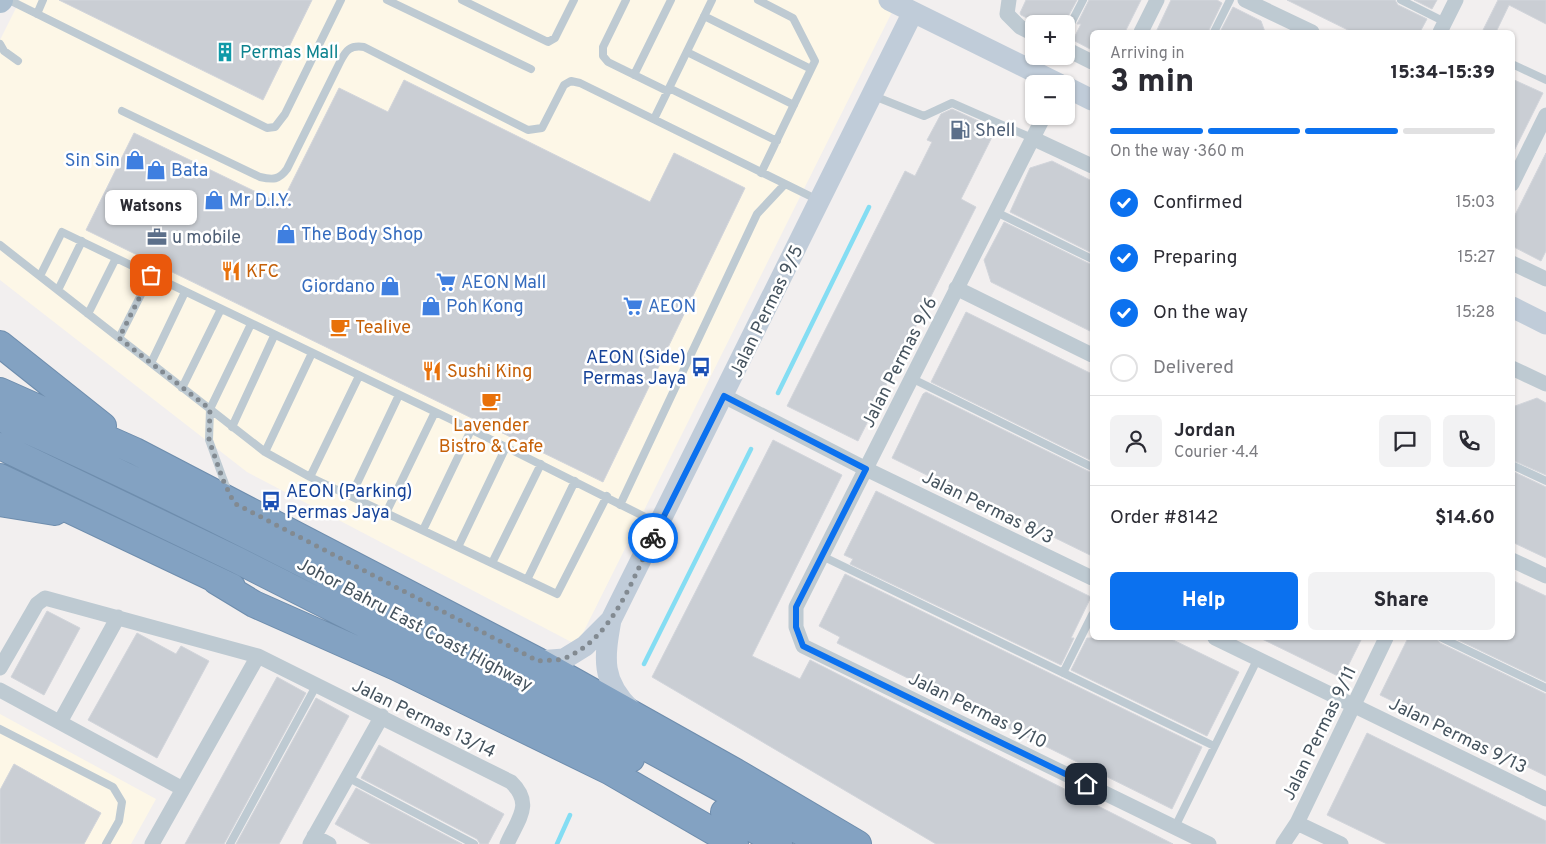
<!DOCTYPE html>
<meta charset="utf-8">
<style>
body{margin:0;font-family:Overpass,sans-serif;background:#f2f2f3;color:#2b2b33;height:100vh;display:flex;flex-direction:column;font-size:19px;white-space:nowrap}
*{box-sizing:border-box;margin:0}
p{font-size:16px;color:#7c7c81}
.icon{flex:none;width:28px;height:28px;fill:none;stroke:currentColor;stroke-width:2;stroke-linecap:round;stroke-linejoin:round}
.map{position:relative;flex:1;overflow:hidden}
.drawer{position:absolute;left:1090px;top:30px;width:425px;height:610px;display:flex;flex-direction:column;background:#fff;border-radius:8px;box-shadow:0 1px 4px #0004}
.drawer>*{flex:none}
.fabs{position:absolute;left:1025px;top:15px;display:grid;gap:10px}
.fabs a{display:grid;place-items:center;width:50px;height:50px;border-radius:8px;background:#fff;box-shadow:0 1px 4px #0004;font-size:25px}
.pin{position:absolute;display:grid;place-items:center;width:42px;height:42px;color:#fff;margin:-21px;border-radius:10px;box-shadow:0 2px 8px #0006}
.courier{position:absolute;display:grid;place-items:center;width:50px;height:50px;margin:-25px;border:4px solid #0b71ef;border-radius:50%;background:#fff;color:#222;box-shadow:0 1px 6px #0007}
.bubble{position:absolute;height:35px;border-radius:8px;background:#fff;box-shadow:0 1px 4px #0004;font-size:16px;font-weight:800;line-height:35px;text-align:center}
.overview em{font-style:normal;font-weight:800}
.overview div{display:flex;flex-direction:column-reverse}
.overview{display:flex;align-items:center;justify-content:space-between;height:85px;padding:0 20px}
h1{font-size:32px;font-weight:800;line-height:38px}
.bar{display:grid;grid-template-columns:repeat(4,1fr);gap:8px 5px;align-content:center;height:60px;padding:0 20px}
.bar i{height:6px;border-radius:4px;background:#e1e1e2}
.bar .selected{background:#0b71ef}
.bar p{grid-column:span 4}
.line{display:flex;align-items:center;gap:12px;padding:0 20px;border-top:1px solid #e1e1e2}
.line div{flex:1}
.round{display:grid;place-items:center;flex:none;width:52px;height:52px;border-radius:8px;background:#f2f2f3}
ol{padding:0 20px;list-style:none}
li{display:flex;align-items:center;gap:15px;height:55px}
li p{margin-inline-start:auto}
li .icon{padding:5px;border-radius:50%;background:#0b71ef;color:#fff;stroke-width:4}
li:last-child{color:#7c7c81}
li i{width:28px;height:28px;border:2px solid #e1e1e2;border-radius:50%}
.cta{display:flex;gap:10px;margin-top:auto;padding:10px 20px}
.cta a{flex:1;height:58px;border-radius:8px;background:#0b71ef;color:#fff;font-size:20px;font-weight:800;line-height:58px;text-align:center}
.cta a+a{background:#f2f2f3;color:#2b2b33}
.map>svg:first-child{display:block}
.commercial{fill:#fdf7e7}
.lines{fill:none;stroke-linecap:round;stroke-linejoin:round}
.stream{stroke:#84ddf3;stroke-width:4.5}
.building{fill:#caced4;stroke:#d2d5db}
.highway-casing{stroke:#6e8dad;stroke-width:28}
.lane{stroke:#becad2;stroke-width:8}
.street{stroke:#becad2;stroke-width:15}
.secondary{stroke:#c0ccd9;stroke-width:21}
.primary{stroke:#acbfd0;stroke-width:24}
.highway{stroke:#83a2c2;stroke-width:26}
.done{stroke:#828a91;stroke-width:5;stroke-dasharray:0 9}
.route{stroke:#0b71ef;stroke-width:6}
.labels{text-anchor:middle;stroke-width:5;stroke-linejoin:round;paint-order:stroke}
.culture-label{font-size:18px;fill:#0d838f;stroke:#fff;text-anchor:start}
.service-label{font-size:18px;fill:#4e5e75;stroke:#fff;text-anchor:start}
.shop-label{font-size:18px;fill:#366cbe;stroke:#fff;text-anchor:start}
.food-label{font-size:18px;fill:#c56008;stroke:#fff;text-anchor:start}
.street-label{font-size:18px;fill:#45535e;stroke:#fff}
.transit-label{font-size:18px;fill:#164399;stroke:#fff;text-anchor:end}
</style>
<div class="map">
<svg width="1546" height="844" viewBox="0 0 1546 844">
<rect width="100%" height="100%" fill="#f2efef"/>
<path class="commercial" d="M 20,0 L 898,0 L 577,645 L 247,472 L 0,280 L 0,40 Z
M 0,714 L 156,799 L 131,844 L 0,844 Z"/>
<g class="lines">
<path class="stream" d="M 778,393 L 869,207
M 644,664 L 751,449
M 557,844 L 570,815"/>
</g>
<path class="building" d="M 59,0 L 312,0 L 263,100 Z
M 1026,0 L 1077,0 L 1064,24 L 1039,24 L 1021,15 L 1020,13 Z
M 1089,0 L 1141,0 L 1125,32 L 1092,32 L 1092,50 L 1073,40 L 1081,24 L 1077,24 Z
M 1171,0 L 1217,0 L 1222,3 L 1208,32 L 1156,32 Z
M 1287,0 L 1395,0 L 1398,5 L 1427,19 L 1420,32 L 1352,32 Z
M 1414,0 L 1437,0 L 1432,9 Z
M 1498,0 L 1546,0 L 1546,24 L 1509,5 L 1496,32 L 1482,32 Z
M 1233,7 L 1261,21 L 1265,32 L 1220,32 Z
M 1512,79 L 1543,93 L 1512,155 Z
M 404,80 L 650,202 L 674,153 L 745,188 L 603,482 L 86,230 L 134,133 L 281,204 L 339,88 L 388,112 Z
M 952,109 L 996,129 L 961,199 L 976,207 L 858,441 L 787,406 L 905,171 L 915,176 L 932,142 L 927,140 L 941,114 Z
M 1546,153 L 1546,251 L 1541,261 L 1512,246 L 1512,221 Z
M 1052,161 L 1092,181 L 1092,253 L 1010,212 L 1030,168 Z
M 1004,222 L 1092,265 L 1092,332 L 991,282 L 984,260 Z
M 966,312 L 1092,374 L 1092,461 L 931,382 Z
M 926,392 L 1092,473 L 1092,556 L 892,458 L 923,394 Z
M 1537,398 L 1546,403 L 1546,475 L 1512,460 L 1512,411 L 1515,406 Z
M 773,440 L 842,475 L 752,656 L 800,679 L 810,660 L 1173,844 L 936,844 L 652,677 Z
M 1512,471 L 1546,487 L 1546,558 L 1512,542 Z
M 876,491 L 1091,597 L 1071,638 L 1074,638 L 1061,665 L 850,564 L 853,559 L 844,555 Z
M 845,574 L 1202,747 L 1172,809 L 837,643 L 840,637 L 819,626 Z
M 1512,580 L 1546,596 L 1546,682 L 1454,638 L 1512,638 Z
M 47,611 L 80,628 L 44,695 L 11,677 Z
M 137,633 L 176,654 L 181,646 L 209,661 L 157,758 L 88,720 Z
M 1087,638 L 1169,638 L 1239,672 L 1207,736 L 1071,670 Z
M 1260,638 L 1362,638 L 1342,678 Z
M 1408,638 L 1436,638 L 1440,643 L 1546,694 L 1546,776 L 1380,695 Z
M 277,677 L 306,693 L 224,844 L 185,844 Z
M 316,698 L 349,716 L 279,844 L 236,844 Z
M 1367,733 L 1546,821 L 1546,844 L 1387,844 L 1327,815 Z
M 379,745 L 504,814 L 488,844 L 480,844 L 477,839 L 361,778 Z
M 14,764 L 101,813 L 84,844 L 0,844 L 0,790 Z
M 356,788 L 462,844 L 371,844 L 335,824 Z"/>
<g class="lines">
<defs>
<path id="highway" d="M 0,344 L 103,426
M 0,391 L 135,451 L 538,661 L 736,772 L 858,844
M 0,418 C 282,543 552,697 823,844
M 0,446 L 237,560 L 631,759
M 0,477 L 232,587
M 0,503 L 55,512
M 216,581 L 254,604 L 396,667 L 609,771 L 735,844
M 724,812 L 779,844"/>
</defs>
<use href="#highway" class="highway-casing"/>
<path class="lane" d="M 9,0 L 267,128 L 275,127 L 285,114 L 341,0
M 387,0 L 531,69
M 462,0 L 548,42 L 555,38 L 574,0
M 626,0 L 603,47 L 603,56 L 608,62 L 667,91
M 758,0 L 793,18 L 815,61 L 761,173
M 1401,0 L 1445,22
M 37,14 L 43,0
M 704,16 L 811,69
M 1214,32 L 1230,0
M 1066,33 L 1083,0
M 0,44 L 4,51 L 18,61
M 687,52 L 794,105
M 1512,64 L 1546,80
M 634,75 L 671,0
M 669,88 L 777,141
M 874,96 L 924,116 L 952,103 L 1032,138
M 122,111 L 260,177 C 273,180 279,180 287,169 L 340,62 C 346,50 350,45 364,47 L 528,130 L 542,128 L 564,85 L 571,81 L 580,83 L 818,200
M 654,119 L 712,0
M 994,211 L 1092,259
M 0,245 L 265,452 L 310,477 L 557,594 L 607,496
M 40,276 L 62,232 L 452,420 L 659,524
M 58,290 L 82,241
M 88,314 L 116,258
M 119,338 L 151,275
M 151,363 L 185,292
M 911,378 L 1092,467
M 182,388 L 221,309
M 232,427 L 274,336
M 265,452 L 312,353
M 1512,465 L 1546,481
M 310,477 L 359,376
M 228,492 L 209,440 L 210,409 L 251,324
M 351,496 L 399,395
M 620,505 L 757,214 L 785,184
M 386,513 L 435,412
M 423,530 L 471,430
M 458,547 L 506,447
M 822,556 L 1214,746
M 492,563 L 541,464
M 527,580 L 575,481
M 1442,638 L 1546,688
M 1063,673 L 1092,615
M 0,729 L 113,787 L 122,802 L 119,821 L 106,844
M 347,777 L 474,844
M 1175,827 L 1258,658
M 230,844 L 316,686"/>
<path class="street" d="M 1009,0 L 1007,14 L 1020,27 L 1034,34
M 1245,0 L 1312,32
M 1141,32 L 1157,0
M 1440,32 L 1456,0
M 1066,49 L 1092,62
M 1044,116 L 796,607 L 796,627 L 803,646 L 1209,844
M 1032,138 L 1092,166
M 1512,184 L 1546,115
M 1512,263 L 1546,279
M 956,288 L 1092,355
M 1512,368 L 1546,384
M 724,396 L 866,469 L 1092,578
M 1512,560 L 1546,576
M 1215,638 L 1546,799
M 0,668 L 37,604 L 45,598 L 258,656 L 511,782 C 534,804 518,819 507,844
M 0,690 L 183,789
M 60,722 L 118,617
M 1297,823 L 1341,844
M 314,836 L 329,844
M 152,844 L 258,656
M 310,844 L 382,716
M 1283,844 L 1297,823 L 1386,638"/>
<path class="secondary" d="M 889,0 L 1059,84
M 1066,87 L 1092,100
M 1512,307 L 1546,324
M 538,661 L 564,659 L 585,646 L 611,620
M 631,710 C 601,681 604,659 611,620 L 913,12"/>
<path class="primary" d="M 0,1 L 1,0"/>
<use href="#highway" class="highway"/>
</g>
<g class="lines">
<path class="done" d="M 151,275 L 119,338 L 210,409 L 209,440 L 223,480 L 234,503 L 538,661 C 546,660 558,661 565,658 C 612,639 632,580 653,538"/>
<path class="route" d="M 653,538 L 724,396 L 866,469 L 796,607 L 796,627 L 803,646 L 1086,784"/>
</g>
<defs>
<symbol id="building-bare" viewBox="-9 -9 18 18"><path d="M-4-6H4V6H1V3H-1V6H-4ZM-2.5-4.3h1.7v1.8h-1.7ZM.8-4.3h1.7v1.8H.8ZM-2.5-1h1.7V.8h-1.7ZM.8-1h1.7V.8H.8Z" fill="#0f9aa8" stroke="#fff" stroke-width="2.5" paint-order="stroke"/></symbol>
<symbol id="fuel-bare" viewBox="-9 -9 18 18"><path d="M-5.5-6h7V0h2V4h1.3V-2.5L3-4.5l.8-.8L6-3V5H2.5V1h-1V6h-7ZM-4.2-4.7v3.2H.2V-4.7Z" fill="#5c6f8a" stroke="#fff" stroke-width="2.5" paint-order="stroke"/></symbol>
<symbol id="shop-bare" viewBox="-9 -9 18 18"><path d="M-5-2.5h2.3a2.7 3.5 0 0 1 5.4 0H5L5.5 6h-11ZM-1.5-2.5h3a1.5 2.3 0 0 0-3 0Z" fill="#3f7fe0" stroke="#fff" stroke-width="2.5" paint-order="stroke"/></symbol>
<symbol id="office-bare" viewBox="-9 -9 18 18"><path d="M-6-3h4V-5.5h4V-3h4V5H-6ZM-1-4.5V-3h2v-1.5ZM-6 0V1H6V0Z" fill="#5c6f8a" stroke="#fff" stroke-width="2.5" paint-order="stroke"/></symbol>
<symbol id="restaurant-bare" viewBox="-9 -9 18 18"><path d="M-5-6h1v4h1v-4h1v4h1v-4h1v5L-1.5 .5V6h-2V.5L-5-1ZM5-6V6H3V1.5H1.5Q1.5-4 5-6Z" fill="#e8710a" stroke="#fff" stroke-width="2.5" paint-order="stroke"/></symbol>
<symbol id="supermarket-bare" viewBox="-9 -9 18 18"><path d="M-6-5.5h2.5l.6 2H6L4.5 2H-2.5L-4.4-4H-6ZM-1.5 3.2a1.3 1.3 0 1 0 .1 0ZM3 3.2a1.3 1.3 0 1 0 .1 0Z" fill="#3f7fe0" stroke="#fff" stroke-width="2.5" paint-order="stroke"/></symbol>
<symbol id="cafe-bare" viewBox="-9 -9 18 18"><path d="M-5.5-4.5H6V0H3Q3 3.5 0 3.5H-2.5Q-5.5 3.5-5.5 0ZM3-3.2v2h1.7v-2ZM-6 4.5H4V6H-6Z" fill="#e8710a" stroke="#fff" stroke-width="2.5" paint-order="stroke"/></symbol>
<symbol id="bus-bare" viewBox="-9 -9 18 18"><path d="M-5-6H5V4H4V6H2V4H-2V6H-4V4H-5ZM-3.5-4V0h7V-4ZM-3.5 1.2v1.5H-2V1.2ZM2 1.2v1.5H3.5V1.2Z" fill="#1a4fb4" stroke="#fff" stroke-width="2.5" paint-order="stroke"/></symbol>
</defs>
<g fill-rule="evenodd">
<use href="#building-bare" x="211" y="38" width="28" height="28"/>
<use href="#fuel-bare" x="946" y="116" width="28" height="28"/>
<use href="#shop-bare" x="121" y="146" width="28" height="28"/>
<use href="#shop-bare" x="142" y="156" width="28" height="28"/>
<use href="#shop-bare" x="200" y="186" width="28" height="28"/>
<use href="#shop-bare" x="272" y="220" width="28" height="28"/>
<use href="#office-bare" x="143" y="223" width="28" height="28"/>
<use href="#restaurant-bare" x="217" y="257" width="28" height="28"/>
<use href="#supermarket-bare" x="432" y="268" width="28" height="28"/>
<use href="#shop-bare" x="376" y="272" width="28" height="28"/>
<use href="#shop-bare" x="417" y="292" width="28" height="28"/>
<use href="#supermarket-bare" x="619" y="292" width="28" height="28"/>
<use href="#cafe-bare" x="326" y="313" width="28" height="28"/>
<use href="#bus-bare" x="687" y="353" width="28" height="28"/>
<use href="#restaurant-bare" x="418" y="357" width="28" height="28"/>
<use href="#cafe-bare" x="477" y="387" width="28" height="28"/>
<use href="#bus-bare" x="257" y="487" width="28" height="28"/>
</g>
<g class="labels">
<g class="culture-label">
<text x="240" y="58">Permas Mall</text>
</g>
<g class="service-label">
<text x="975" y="136">Shell</text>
<text x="172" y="243">u mobile</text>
</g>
<g class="shop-label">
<text x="120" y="166" text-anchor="end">Sin Sin</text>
<text x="171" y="176">Bata</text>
<text x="229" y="206">Mr D.I.Y.</text>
<text x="301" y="240">The Body Shop</text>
<text x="461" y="288">AEON Mall</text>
<text x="375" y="292" text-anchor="end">Giordano</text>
<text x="446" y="312">Poh Kong</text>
<text x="648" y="312">AEON</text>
</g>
<g class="food-label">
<text x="246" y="277">KFC</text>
<text x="355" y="333">Tealive</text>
<text x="447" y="377">Sushi King</text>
<text x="491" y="431" text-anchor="middle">Lavender<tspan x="491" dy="21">Bistro &amp; Cafe</tspan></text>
</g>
<g class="street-label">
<text transform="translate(766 311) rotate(-64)" y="6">Jalan Permas 9/5</text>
<text transform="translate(899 362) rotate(-63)" y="6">Jalan Permas 9/6</text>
<text transform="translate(988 507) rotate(26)" y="6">Jalan Permas 8/3</text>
<text transform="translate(415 624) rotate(28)" y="6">Johor Bahru East Coast Highway</text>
<text transform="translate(978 710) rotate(26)" y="6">Jalan Permas 9/10</text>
<text transform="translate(424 718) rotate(26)" y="6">Jalan Permas 13/14</text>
<text transform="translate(1319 733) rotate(-64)" y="6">Jalan Permas 9/11</text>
<text transform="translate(1458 735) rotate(26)" y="6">Jalan Permas 9/13</text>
</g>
<g class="transit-label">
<text x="686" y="363">AEON (Side)<tspan x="686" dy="21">Permas Jaya</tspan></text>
<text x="286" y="497" text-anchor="start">AEON (Parking)<tspan x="286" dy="21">Permas Jaya</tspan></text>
</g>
</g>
</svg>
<div class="fabs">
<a>+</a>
<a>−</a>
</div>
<div class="pin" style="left:151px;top:275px;background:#ea580c"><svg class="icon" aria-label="bag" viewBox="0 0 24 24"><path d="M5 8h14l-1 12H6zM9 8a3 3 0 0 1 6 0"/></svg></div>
<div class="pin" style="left:1086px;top:784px;background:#1f2937"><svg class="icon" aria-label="home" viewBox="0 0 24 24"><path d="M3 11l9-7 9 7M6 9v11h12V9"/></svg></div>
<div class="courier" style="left:653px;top:538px"><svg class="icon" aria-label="bike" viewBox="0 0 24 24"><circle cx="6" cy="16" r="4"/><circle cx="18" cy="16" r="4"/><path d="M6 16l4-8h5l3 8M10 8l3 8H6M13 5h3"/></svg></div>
<div class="bubble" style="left:105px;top:190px;width:92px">Watsons</div>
<section class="drawer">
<div class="overview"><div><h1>3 min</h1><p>Arriving in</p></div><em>15:34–15:39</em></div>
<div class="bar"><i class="selected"></i><i class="selected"></i><i class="selected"></i><i></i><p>On the way · 360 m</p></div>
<ol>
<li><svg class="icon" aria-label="check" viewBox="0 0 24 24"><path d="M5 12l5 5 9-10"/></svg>Confirmed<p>15:03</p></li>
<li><svg class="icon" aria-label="check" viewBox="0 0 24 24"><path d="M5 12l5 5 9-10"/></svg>Preparing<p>15:27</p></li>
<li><svg class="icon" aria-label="check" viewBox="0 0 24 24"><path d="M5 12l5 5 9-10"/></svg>On the way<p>15:28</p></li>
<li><i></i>Delivered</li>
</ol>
<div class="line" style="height:90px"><a class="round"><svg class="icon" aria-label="person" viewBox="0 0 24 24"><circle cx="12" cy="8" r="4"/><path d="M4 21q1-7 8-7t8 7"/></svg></a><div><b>Jordan</b><p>Courier · 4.4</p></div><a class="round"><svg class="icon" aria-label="chat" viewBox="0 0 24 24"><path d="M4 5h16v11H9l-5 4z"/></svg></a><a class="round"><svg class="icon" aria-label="phone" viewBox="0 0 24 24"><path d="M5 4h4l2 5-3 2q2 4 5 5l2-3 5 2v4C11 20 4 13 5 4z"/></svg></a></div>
<div class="line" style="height:65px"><div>Order #8142</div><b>$14.60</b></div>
<div class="cta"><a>Help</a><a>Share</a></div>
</section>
</div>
